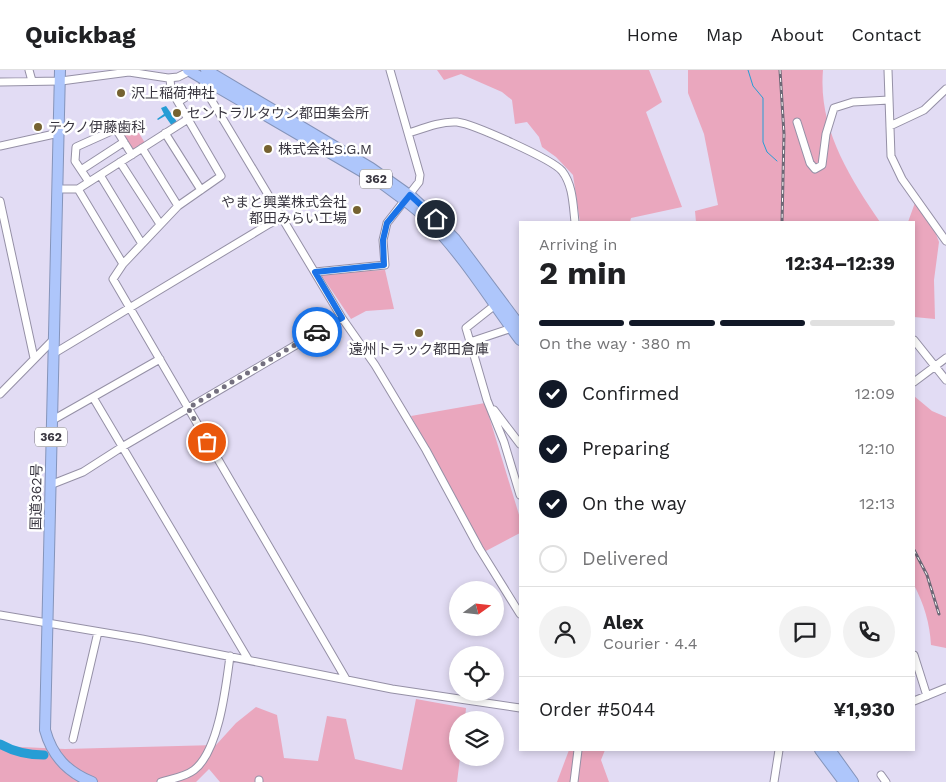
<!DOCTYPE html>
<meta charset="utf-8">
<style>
body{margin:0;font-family:"Work Sans","Noto Sans JP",sans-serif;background:#f2f2f2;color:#202124;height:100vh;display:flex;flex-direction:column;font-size:19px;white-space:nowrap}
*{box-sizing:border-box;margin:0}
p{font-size:16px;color:#757577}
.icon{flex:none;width:28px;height:28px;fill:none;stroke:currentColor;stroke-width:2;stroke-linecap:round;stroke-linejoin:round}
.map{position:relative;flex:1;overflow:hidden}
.side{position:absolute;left:519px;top:151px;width:396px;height:530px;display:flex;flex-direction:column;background:#fff;border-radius:0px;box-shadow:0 2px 8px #0003}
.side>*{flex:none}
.needle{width:32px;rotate:75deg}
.buttons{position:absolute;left:449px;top:511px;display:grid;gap:10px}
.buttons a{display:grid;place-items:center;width:55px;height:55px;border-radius:50%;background:#fff;box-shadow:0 2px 8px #0003;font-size:25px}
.pin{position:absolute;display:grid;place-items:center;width:42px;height:42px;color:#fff;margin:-21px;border:2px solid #fff;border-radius:50%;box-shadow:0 1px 5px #0007}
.courier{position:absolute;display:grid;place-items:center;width:50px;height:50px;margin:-25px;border:4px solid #1a73e8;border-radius:50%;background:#fff;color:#222;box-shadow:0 1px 6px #0007}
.summary em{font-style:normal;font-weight:700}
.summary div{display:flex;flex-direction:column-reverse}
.summary{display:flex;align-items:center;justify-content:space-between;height:85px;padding:0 20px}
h1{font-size:32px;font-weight:700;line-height:38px}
.bar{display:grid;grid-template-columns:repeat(4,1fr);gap:8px 5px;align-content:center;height:60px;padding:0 20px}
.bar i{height:6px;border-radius:4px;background:#e0e0e0}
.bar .on{background:#111827}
.bar p{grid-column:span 4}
.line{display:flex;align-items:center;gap:12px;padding:0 20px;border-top:1px solid #e0e0e0}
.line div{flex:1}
.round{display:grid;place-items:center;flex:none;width:52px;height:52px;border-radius:26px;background:#f2f2f2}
ol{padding:0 20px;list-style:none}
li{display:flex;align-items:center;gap:15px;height:55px}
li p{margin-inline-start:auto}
li .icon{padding:5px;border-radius:50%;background:#111827;color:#fff;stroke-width:4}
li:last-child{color:#757577}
li i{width:28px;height:28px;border:2px solid #e0e0e0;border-radius:50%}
header{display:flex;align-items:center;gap:30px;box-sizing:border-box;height:70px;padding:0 25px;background:#fff;border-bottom:1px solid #e0e0e0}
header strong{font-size:24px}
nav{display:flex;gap:28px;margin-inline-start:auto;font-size:18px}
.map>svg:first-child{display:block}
.green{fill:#eaa7be}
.water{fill:#269dd5}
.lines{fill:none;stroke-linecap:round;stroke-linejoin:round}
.stream{stroke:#269dd5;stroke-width:1}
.river{stroke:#269dd5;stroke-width:9}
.minor-casing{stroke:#9590a6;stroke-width:9}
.highway-casing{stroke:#8594ba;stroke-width:12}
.minor{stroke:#fff;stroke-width:7}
.highway{stroke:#aec6fb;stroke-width:10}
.rail-casing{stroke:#6c6876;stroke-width:3}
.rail{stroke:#fff;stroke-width:1;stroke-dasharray:4;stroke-linecap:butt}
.done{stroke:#74707f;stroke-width:5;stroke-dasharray:0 9}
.route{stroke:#1a73e8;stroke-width:6}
.poi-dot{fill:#756231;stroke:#fff;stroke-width:2}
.labels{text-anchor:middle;stroke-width:5;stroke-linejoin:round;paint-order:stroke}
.shield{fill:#fff;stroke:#747279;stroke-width:1}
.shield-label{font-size:12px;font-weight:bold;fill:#393640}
.poi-label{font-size:14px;fill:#393640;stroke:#fff;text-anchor:start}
.street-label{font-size:14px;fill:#393640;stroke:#fff}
</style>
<header>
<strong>Quickbag</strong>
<nav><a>Home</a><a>Map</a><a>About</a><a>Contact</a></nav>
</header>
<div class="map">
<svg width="946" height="712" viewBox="0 0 946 712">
<rect width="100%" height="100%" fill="#e2dcf4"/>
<path class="green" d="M 437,0 L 649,0 L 662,32 L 646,42 L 682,137 L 631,148 L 630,152 L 580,152 L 573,105 L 556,87 L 542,77 L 539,67 L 527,52 L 515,54 L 512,30 L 502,22 L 461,4 L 444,10 Z
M 688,0 L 823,0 C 818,58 849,106 880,152 L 696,152 L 695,141 L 718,135 L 704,64 L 688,23 Z
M 131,50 L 145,73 L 132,81 L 117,57 Z
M 916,130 L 930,148 L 939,172 L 934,210 L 935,249 L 914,247 L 914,152 L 908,152 Z
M 385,200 L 394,239 L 366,241 L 351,249 L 320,203 Z
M 914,326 L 932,341 L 946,347 L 946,578 L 931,575 C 930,554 924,534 914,515 Z
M 485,333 L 520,448 L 520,463 L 484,482 L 411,346 Z
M 416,629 L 466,638 L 465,650 L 458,650 L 458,688 L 460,688 L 457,712 L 220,712 L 209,699 L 196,712 L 0,712 L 0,676 L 65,679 L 216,675 L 236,653 L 256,637 L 277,645 L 284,688 L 318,691 L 327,646 L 346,649 L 355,689 L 402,700 Z
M 569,680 L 605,680 L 601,690 L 609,712 L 557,712 Z"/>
<path class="water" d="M 166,36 L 177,52 L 172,56 L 165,46 L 158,50 L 157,49 L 164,44 L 161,38 Z"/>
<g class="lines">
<path class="stream" d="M 748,0 L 753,16 L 763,28 L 763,72 L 767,82 L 777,91"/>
<path class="river" d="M 0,674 C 14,682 28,685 44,685"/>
<defs>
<path id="minor" d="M 29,0 L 32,11
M 888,0 L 891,86 L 902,109 L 946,171
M 170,8 L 171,20 L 178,32
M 0,12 L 61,11 L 129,2 L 168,8 L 178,7 L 190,1
M 797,52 L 810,93 L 815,99 L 822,95 L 826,64 L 834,38 L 853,32 L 889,30
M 890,56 L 924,40 L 946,19
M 165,63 L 201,120
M 409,63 C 424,58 441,51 457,52 C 473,54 552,89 562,101 C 573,115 573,135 575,152
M 0,76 L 59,63
M 142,78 L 178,136
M 120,92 L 160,154
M 81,100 L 124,72
M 100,105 L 142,174
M 89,112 L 75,91 L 76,77 L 116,59 L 132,85
M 58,119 L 78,119 L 188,49
M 78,119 L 123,194
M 0,131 L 34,288
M 315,202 L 385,195 L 383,170 L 387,153 L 419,112 L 420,105 L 390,0
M 495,235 L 466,258 L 487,330 L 504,372 L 520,425
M 914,270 L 946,310
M 470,272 L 512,258
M 53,284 L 269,154 L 282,148
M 914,312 L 946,288
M 0,324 L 54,269
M 94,329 L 248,589
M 494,340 L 520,374
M 51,351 L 160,289
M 50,415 L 83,402 L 122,377 L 342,248
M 0,545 L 142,569 L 392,619 L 520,638
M 914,585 L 927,626
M 346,609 L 113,209 L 123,194 L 178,136 L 221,106 L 178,32 L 203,16 L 342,248 L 375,295 L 426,380 L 479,478 L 520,544
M 914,631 L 946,618
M 73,669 L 98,562
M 881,705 L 886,712
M 161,712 C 171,709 185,707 194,700 C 219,681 226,616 230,586
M 259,712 L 259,710
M 574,712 L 578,680
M 774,712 L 779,680"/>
<path id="highway" d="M 60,0 L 45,660 C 52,686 67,702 92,712
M 188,0 L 380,112 C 397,125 416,137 431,153 C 465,188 491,231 520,270
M 206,0 L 371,98 L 412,127 L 426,140
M 438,152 L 455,169 L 520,256
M 820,680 L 844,712
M 830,680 L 853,712"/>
</defs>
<use href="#minor" class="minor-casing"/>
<use href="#highway" class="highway-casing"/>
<use href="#minor" class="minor"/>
<use href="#highway" class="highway"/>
<defs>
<path id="rail" d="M 780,0 L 784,64 L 782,152
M 914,480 L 927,505 L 939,544"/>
</defs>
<use href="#rail" class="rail-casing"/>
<use href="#rail" class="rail"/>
</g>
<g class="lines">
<path class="done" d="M 207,372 L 188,338 L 317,262"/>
<path class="route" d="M 317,262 L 342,248 L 315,202 L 384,195 L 383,170 L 387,153 L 410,125 L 436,149"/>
</g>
<g class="poi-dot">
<circle cx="121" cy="23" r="5"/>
<circle cx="177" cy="43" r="5"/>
<circle cx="38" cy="57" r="5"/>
<circle cx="268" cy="79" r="5"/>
<circle cx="357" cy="140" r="5"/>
<circle cx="419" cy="263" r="5"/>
</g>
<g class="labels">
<g class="shield">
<rect x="360" y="99.5" width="32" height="19" rx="4"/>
<rect x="35" y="357.5" width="32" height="19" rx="4"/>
</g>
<g class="shield-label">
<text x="376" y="113">362</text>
<text x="51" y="371">362</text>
</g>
<g class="poi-label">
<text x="131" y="28">沢上稲荷神社</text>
<text x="187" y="48">セントラルタウン都田集会所</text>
<text x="48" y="62">テクノ伊藤歯科</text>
<text x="278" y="84">株式会社S.G.M</text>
<text x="347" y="137" text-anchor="end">やまと興業株式会社<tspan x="347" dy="16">都田みらい工場</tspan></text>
<text x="419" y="284" text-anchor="middle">遠州トラック都田倉庫</text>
</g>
<g class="street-label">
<text transform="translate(36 427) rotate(-89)" y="5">国道362号</text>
</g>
</g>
</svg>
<div class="buttons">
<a><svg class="needle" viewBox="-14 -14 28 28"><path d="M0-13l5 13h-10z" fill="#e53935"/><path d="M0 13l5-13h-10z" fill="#757577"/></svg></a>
<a><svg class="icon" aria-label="locate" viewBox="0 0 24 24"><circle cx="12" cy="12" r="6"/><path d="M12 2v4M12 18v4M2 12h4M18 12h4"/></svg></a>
<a><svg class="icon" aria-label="layers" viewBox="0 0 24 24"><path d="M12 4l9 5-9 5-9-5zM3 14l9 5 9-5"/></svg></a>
</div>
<div class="pin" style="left:207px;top:372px;background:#ea580c"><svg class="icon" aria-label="bag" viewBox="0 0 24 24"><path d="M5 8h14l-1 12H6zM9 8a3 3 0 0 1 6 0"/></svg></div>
<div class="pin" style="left:436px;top:149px;background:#1f2937"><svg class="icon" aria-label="home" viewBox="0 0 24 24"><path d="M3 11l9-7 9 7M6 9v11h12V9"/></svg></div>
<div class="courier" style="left:317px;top:262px"><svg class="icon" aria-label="car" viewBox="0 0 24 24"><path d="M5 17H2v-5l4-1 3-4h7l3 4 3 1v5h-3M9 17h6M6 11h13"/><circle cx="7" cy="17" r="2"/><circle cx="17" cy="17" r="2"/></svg></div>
<section class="side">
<div class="summary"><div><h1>2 min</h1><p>Arriving in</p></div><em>12:34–12:39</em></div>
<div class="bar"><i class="on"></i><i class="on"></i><i class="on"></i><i></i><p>On the way · 380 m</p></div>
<ol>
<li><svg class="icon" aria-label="check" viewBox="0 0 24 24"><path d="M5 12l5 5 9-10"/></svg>Confirmed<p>12:09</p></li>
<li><svg class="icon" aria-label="check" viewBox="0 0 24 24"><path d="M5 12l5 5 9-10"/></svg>Preparing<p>12:10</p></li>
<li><svg class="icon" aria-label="check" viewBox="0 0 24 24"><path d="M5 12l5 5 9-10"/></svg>On the way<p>12:13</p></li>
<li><i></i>Delivered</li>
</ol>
<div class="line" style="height:90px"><a class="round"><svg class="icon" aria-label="person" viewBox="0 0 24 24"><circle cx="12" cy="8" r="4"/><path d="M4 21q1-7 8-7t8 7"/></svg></a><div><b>Alex</b><p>Courier · 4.4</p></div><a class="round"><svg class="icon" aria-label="chat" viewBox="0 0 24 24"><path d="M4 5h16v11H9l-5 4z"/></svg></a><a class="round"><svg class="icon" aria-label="phone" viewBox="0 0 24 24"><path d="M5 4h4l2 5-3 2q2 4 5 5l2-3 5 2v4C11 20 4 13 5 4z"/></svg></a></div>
<div class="line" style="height:65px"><div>Order #5044</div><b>¥1,930</b></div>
</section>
</div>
